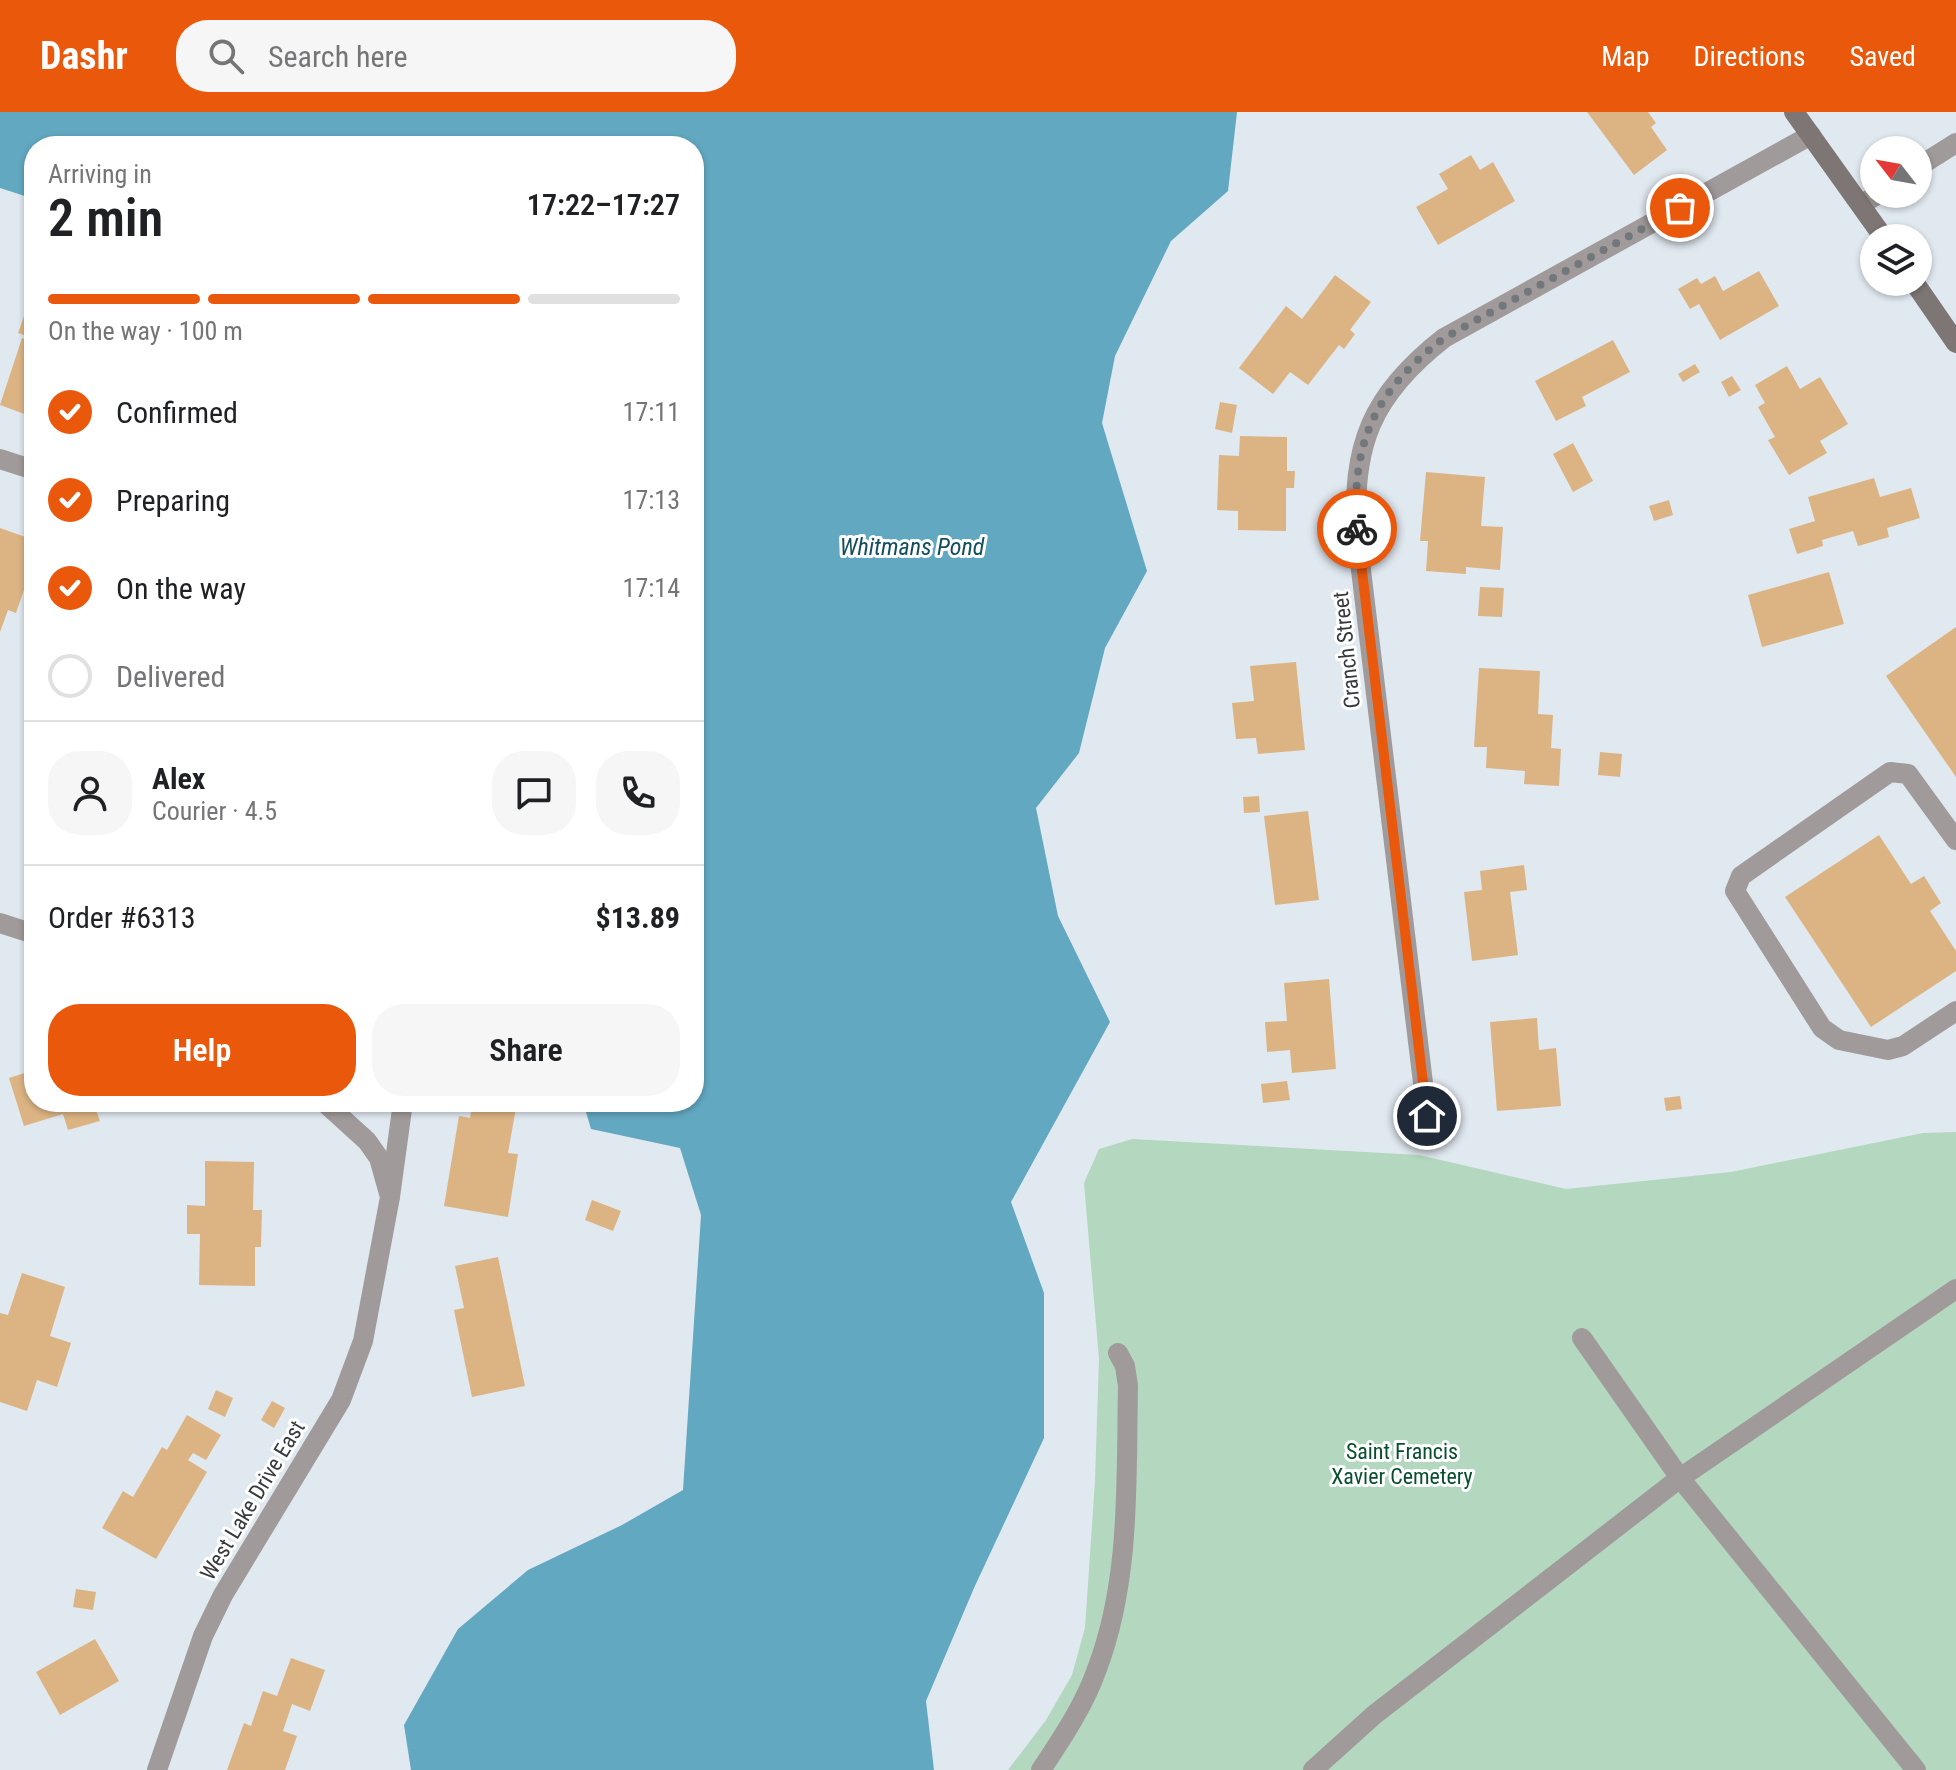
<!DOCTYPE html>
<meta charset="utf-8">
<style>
body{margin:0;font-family:"Roboto Condensed",sans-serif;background:#f6f6f6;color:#202124;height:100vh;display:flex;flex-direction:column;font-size:30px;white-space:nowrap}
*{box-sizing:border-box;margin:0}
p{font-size:26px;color:#757577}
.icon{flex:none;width:44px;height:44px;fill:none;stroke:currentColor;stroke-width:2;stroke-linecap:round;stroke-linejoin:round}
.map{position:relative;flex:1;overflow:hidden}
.sheet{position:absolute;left:24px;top:24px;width:680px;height:976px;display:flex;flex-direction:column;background:#fff;border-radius:32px;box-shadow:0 2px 6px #0004}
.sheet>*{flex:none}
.needle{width:52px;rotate:301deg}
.buttons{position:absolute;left:1860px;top:24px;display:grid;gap:16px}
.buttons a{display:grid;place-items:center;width:72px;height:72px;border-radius:50%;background:#fff;box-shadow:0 2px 6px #0004;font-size:40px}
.pin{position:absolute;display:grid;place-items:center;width:68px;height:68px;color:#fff;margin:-34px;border:4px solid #fff;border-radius:50%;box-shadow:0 2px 8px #0007}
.courier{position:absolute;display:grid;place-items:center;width:80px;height:80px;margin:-40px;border:6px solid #ea580c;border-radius:50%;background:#fff;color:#222;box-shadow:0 2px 10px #0007}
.head em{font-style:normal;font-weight:600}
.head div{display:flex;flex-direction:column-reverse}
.head{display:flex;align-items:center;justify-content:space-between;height:136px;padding:0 24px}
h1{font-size:52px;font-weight:600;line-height:60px}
.bar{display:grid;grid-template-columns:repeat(4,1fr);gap:12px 8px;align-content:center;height:96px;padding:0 24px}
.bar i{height:10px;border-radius:6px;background:#e0e0e0}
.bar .selected{background:#ea580c}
.bar p{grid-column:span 4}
.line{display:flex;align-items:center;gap:20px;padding:0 24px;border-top:2px solid #e0e0e0}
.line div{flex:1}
.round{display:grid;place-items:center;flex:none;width:84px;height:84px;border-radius:32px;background:#f6f6f6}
ol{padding:0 24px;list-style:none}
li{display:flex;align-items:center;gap:24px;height:88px}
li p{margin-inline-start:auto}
li .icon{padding:8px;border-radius:50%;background:#ea580c;color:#fff;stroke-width:4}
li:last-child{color:#757577}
li i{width:44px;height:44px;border:4px solid #e0e0e0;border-radius:50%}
.action{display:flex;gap:16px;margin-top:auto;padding:16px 24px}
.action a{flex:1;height:92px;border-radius:32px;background:#ea580c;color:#fff;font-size:32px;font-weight:600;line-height:92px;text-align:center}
.action a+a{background:#f6f6f6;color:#202124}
header{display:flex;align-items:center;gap:48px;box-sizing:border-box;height:112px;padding:0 40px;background:#ea580c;color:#fff}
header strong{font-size:38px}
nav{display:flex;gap:44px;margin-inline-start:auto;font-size:28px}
.search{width:560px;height:72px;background:#f6f6f6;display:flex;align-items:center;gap:20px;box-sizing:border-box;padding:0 28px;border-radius:32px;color:#757577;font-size:30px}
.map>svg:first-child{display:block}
.green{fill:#b3d7bf}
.water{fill:#62a8c1}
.building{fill:#dcb484}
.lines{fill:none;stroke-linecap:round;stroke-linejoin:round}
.lane{stroke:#a09b9a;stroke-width:20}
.street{stroke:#a09b9a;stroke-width:20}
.secondary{stroke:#7e7675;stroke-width:20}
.done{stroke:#72777c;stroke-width:8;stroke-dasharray:0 14.4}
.route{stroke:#ea580c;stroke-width:10}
.labels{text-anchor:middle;stroke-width:6;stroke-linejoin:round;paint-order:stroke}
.street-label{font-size:22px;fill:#373a3d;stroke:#fff}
.park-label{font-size:22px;fill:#074f2d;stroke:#fff}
.water-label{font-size:24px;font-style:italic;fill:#124e5f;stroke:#fff}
</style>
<header>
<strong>Dashr</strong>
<div class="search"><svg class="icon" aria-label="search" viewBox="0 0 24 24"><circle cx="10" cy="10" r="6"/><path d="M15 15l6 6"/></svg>Search here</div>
<nav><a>Map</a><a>Directions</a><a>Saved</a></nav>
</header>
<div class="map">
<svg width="1956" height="1658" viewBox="0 0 1956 1658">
<rect width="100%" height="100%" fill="#e0e8f0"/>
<path class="green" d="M 1956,1020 L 1956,1658 L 1008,1658 L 1046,1608 L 1072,1563 L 1085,1516 L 1095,1369 L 1099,1247 L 1084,1071 L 1099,1037 L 1132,1027 L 1419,1043 L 1566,1077 L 1731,1060 L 1923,1021 Z"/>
<path class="water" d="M 0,0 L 1237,0 L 1228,79 L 1171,129 L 1115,244 L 1102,311 L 1147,459 L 1105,536 L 1079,641 L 1036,696 L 1058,804 L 1110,910 L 1011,1090 L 1044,1181 L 1044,1326 L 974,1476 L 926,1589 L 934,1658 L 411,1658 L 404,1613 L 458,1517 L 528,1458 L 622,1413 L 683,1378 L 701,1103 L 680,1036 L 591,1017 L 583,990 L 694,990 L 694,34 L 34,34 L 34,87 L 0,76 Z"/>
<path class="building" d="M 1587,0 L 1648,0 L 1656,11 L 1651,15 L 1667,38 L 1634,63 Z
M 1471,43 L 1480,58 L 1493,50 L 1515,89 L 1438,133 L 1416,95 L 1448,77 L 1439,62 Z
M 1759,159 L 1779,194 L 1720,228 L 1699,192 L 1690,197 L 1678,177 L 1697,166 L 1701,172 L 1715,164 L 1723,179 Z
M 1335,163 L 1371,190 L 1350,218 L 1355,222 L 1344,237 L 1339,233 L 1308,273 L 1290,260 L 1273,282 L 1239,256 L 1286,194 L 1302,207 Z
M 28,193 L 34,195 L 32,226 L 18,221 Z
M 22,226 L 34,231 L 34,294 L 30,304 L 0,293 Z
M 1613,228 L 1630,260 L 1582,285 L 1586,294 L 1556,309 L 1535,269 Z
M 1695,252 L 1700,260 L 1683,270 L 1678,262 Z
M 1787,254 L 1800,277 L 1820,265 L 1848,312 L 1820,329 L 1827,341 L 1789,363 L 1768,328 L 1775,325 L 1758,295 L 1765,291 L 1755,273 Z
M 1732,264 L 1741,278 L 1729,285 L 1721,270 Z
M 1220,290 L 1237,293 L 1232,321 L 1215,317 Z
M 1240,324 L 1287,325 L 1287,359 L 1295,359 L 1294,376 L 1286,376 L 1286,419 L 1238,418 L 1238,399 L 1217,398 L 1219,343 L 1239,344 Z
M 1573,331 L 1593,369 L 1573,380 L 1553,342 Z
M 1426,360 L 1485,365 L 1481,414 L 1503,415 L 1500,458 L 1466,455 L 1466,462 L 1426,459 L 1428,429 L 1420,429 Z
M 1874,366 L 1880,385 L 1911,376 L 1920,406 L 1887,416 L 1889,425 L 1858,434 L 1853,419 L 1822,428 L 1823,434 L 1797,442 L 1789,417 L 1815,409 L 1808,385 Z
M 1669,388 L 1673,403 L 1654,409 L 1649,394 Z
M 0,416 L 34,428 L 34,449 L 16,501 L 8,498 L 0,520 Z
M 1829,460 L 1844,512 L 1762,535 L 1748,483 Z
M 1480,475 L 1504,476 L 1502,505 L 1478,504 Z
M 1956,515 L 1956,665 L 1886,564 Z
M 1296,550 L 1305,638 L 1258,642 L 1256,626 L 1236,627 L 1232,591 L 1254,589 L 1250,554 Z
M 1479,556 L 1540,559 L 1538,602 L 1553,603 L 1551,636 L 1561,637 L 1559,674 L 1524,672 L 1525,659 L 1486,656 L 1487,635 L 1474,635 Z
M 1600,640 L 1622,642 L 1620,665 L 1598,663 Z
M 1259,684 L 1260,700 L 1244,701 L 1243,685 Z
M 1308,699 L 1319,788 L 1275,793 L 1264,704 Z
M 1879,723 L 1911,772 L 1924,764 L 1941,791 L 1930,799 L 1956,839 L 1956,859 L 1871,915 L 1785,785 Z
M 1524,753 L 1527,778 L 1510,780 L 1518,843 L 1472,849 L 1464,780 L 1482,778 L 1480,759 Z
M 1329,867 L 1336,957 L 1292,961 L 1290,938 L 1267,940 L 1265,910 L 1287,909 L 1284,871 Z
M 1537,906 L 1539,938 L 1556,936 L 1561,994 L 1497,999 L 1490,910 Z
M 34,958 L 34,990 L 100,990 L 94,993 L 100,1009 L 68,1018 L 63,1002 L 24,1014 L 9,966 Z
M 1287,969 L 1290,988 L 1263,991 L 1261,972 Z
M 1680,984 L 1682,997 L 1666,999 L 1664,986 Z
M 473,990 L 517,990 L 508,1041 L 518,1042 L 508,1105 L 444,1094 L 459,1004 L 470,1006 Z
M 205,1049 L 254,1050 L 253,1098 L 262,1098 L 261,1135 L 255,1135 L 255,1174 L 199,1173 L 200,1122 L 187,1122 L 187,1093 L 205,1094 Z
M 592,1088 L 621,1099 L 613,1119 L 585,1108 Z
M 498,1145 L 525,1274 L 472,1285 L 454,1198 L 464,1196 L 455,1154 Z
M 22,1161 L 65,1175 L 50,1224 L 71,1231 L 57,1275 L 37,1268 L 27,1299 L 0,1290 L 0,1201 L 8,1203 Z
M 216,1278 L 233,1286 L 225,1305 L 208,1297 Z
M 272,1289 L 285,1296 L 274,1316 L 261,1308 Z
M 187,1303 L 221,1323 L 206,1348 L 193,1341 L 188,1348 L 207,1360 L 156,1447 L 102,1416 L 123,1379 L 133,1385 L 162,1335 L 167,1338 Z
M 76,1477 L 96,1480 L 93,1498 L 73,1495 Z
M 95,1527 L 119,1569 L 60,1603 L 36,1560 Z
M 291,1546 L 325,1558 L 310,1599 L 292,1592 L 283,1619 L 297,1624 L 285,1658 L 227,1658 L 244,1611 L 251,1614 L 263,1579 L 277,1584 Z"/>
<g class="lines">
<path class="lane" d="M 1918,55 L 1956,31
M 1861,93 L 1878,82
M 1956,728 L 1908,662 L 1890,660 L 1741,764 L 1735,779 L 1822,916 L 1839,928 L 1888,938 L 1903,934 L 1956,899
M 390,1085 L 403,990
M 1582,1226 L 1680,1366 L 1956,1177
M 1041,1658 C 1062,1626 1084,1594 1097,1557 C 1131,1467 1126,1369 1128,1274 L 1125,1254 L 1118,1241
M 1313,1658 L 1374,1603 L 1680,1366 L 1916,1658"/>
<path class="street" d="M 0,347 L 34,358
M 0,811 L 34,822
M 1427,1004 L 1357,425 C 1351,334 1371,283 1444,226 L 1811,23
M 157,1658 L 203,1524 L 223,1483 L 341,1288 L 363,1229 L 390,1085 L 379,1046 L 367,1029 L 324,990"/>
<path class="secondary" d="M 1794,0 L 1884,126
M 1914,170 L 1956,231"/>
</g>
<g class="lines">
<path class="done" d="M 1357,417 C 1351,330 1375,279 1444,226 L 1680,96"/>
<path class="route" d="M 1357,417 L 1427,1004"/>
</g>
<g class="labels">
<g class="street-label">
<text transform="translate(1346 538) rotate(-96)" y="8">Cranch Street</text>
<text transform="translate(252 1388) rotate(-59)" y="8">West Lake Drive East</text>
</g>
<g class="park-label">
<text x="1402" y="1347">Saint Francis<tspan x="1402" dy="25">Xavier Cemetery</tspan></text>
</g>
<g class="water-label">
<text x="912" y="443">Whitmans Pond</text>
</g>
</g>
</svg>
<div class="buttons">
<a><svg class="needle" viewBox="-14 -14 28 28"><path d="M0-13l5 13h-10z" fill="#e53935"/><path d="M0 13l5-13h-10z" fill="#757577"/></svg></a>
<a><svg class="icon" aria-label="layers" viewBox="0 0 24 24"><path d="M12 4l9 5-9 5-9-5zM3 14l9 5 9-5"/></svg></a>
</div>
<div class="pin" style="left:1680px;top:96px;background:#ea580c"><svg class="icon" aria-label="bag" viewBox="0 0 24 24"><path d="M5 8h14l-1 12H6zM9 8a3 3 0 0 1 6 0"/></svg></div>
<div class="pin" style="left:1427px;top:1004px;background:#1f2937"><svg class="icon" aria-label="home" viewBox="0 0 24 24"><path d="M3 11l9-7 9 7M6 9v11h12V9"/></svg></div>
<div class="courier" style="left:1357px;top:417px"><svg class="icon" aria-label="bike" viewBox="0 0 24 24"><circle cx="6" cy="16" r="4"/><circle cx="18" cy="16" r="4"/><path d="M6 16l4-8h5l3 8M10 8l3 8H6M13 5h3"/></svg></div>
<section class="sheet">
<div class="head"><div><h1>2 min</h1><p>Arriving in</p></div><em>17:22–17:27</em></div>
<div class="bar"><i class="selected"></i><i class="selected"></i><i class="selected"></i><i></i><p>On the way · 100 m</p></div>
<ol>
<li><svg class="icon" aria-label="check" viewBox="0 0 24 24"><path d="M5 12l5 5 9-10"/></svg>Confirmed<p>17:11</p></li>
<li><svg class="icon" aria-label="check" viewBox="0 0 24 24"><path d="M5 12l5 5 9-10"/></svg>Preparing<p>17:13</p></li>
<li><svg class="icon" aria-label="check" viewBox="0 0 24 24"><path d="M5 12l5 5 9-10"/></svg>On the way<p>17:14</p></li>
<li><i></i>Delivered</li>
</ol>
<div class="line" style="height:144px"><a class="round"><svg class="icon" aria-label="person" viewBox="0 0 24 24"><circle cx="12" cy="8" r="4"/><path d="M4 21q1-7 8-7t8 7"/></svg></a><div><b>Alex</b><p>Courier · 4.5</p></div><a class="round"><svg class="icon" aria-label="chat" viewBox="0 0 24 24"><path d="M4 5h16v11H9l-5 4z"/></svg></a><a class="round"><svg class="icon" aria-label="phone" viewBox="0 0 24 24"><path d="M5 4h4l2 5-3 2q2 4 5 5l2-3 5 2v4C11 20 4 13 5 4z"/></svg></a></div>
<div class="line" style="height:104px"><div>Order #6313</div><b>$13.89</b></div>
<div class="action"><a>Help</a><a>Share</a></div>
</section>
</div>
